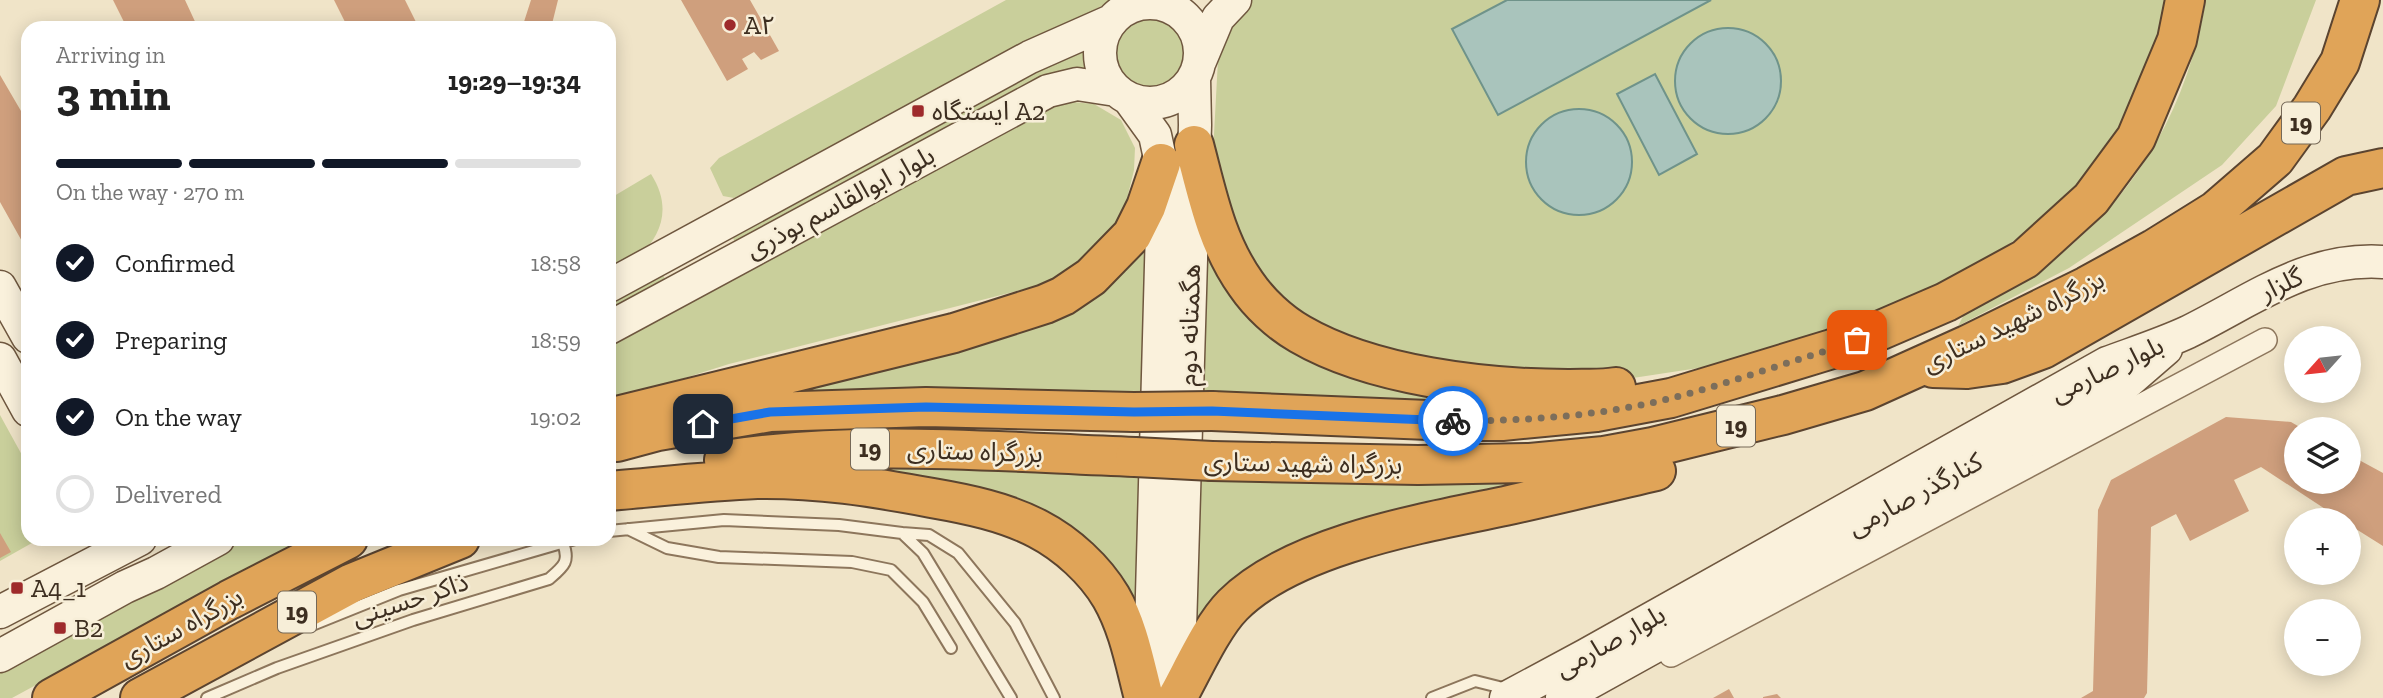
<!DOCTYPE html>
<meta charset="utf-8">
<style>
body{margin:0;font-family:"Zilla Slab","Noto Sans Arabic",serif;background:#f2f2f2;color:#222;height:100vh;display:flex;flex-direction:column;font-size:26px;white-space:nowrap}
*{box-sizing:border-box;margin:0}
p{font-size:23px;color:#767676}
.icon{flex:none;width:38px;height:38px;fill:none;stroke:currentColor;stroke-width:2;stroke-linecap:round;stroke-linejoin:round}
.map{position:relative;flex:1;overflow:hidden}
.panel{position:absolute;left:21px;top:21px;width:595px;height:525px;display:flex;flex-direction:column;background:#fff;border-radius:21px;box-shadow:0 4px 18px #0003}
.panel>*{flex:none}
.needle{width:46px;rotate:243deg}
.fabs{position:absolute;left:2284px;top:326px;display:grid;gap:14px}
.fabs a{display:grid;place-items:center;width:77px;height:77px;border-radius:50%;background:#fff;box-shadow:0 4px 18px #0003;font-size:35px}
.pin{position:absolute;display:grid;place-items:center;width:60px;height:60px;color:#fff;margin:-30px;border-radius:14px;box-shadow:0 4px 10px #0006}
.courier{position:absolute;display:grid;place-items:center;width:70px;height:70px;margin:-35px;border:5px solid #1a73e8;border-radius:50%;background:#fff;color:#222;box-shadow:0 2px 9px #0007}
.headline em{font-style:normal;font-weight:800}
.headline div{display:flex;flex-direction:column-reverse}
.headline{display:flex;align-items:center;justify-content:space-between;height:119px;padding:0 35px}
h1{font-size:46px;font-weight:800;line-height:52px}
.bar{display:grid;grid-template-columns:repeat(4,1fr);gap:10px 7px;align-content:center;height:84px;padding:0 35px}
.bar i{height:9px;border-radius:5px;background:#e0e0e0}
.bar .active{background:#111827}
.bar p{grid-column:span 4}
ol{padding:0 35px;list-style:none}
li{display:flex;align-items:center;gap:21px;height:77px}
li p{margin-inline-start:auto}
li .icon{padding:7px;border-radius:50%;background:#111827;color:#fff;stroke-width:4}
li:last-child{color:#767676}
li i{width:38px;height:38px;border:4px solid #e0e0e0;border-radius:50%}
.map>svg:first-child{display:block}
.green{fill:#c9cf9b}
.water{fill:#a9c4bc;stroke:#6f938a;stroke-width:2}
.building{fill:#cf9f7d}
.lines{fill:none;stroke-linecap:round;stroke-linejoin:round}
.lane-casing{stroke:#8d765c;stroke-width:14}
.street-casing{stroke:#8d765c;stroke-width:26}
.secondary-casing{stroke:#6f573f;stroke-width:35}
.highway-casing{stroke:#5b4430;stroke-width:42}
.lane{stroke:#faf1dc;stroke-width:10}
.street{stroke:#faf1dc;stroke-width:23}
.secondary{stroke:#faf1dc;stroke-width:32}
.highway{stroke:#e0a458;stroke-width:38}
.highway-bridge-casing{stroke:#5b4430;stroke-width:42;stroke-linecap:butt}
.highway-bridge{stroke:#e0a458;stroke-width:38}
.done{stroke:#7c6e5b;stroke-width:7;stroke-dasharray:0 12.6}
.route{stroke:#1a73e8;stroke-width:9}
.poi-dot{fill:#9e2a2b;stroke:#f7eed8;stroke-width:2.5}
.labels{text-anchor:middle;stroke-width:5;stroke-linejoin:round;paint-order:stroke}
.shield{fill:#f7eed8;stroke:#756857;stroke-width:2}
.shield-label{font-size:24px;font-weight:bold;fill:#3d2e20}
.poi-label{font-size:26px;fill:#3d2e20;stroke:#f7eed8;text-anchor:start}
.street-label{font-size:26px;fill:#3d2e20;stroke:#f7eed8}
</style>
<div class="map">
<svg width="2383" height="698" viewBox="0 0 2383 698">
<rect width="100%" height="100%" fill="#f0e4c8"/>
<path class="green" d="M 1006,0 L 1113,0 L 734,198 L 723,196 L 710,168 L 719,158 Z
M 1248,0 L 2168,0 L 2163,28 L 2118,136 L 2087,176 L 2038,223 L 1998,252 L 1962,273 L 1845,324 L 1725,364 L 1613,381 L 1562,381 L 1330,340 L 1252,283 L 1213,153 L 1219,41 Z
M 2206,0 L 2316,0 L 2276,106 L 2222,165 L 2069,268 L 1958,326 C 1961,321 1964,312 1970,309 C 1978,303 1989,299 1998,295 C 2014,287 2030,278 2044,267 C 2135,201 2187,109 2206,0 Z
M1113 53a39 39 0 1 1 78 0a39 39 0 1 1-78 0Z
M 1082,42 L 1089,72 L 737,246 L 731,234 Z
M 1072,102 L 1094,104 L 1121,120 L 1135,148 L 1134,170 L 1125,207 L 1108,236 L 1086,259 L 1059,278 L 1029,288 L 729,364 L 609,402 L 609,343 L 1043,110 Z
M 651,174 C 680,219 650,255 609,278 L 609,199 Z
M 1202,189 L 1254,306 L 1514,405 L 1197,391 Z
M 1147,234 L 1148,391 L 929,390 L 646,414 L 986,338 Z
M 662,272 L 667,284 L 609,315 L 609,301 Z
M 0,415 L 28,466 L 28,539 L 39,539 L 0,561 Z
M 841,463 L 1145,475 L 1142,650 L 1095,558 Z
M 1566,473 L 1295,551 L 1191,657 L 1194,476 Z
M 243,539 L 305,539 L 12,698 L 0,698 L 0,671 Z"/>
<path class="water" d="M 1507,0 L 1711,0 L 1498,115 L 1452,29 Z
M1675 81a53 53 0 1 1 106 0a53 53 0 1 1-106 0Z
M 1655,74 L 1697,154 L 1659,175 L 1617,94 Z
M1526 162a53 53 0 1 1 106 0a53 53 0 1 1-106 0Z"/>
<path class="building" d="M 113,0 L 185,0 L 198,28 L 127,28 Z
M 334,0 L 405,0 L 419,28 L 348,28 Z
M 531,0 L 558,0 L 551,28 L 522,28 Z
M 681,0 L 750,0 L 779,51 L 761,60 L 754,52 L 742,59 L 748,69 L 727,81 Z
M 0,75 L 28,123 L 28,252 L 0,202 Z
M 2226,417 L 2291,422 L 2303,429 L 2296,429 L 2296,481 L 2348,481 L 2348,454 L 2383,473 L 2383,546 L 2348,524 L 2348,520 L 2342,520 L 2261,467 L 2234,480 L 2249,511 L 2190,541 L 2176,514 L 2151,527 L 2147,693 L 2144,698 L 2081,698 L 2093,691 L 2098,510 L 2111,480 Z
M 0,533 L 11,552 L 0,558 Z
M 1729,689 L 1734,698 L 1713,698 Z
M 1777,694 L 1781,698 L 1763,698 L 1763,697 Z"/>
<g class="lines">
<defs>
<path id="lane" d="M 628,529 L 667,548 L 719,557 L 852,562 L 891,570 L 923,602 L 951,648
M 609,531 L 724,520 L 839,525 L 902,533
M 312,625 L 399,590 L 575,539
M 207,698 L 277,668 L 413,620 L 549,579 C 564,566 570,562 563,543
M 1011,698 L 923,553 L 902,533 L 929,535 L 958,553 L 1015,623 L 1054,698
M 1432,698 L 1475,681 L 1511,690"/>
<path id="street" d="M 1671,655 L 2265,340"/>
<path id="secondary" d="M1100 53a50 50 0 1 1 100 0a50 50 0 1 1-100 0Z
M 1200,61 L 1218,18 L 1235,0
M 1129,99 L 1155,135 L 1161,163 L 1163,192 L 1151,631 L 1147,687
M 609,286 L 1030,57 L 1109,22
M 0,287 L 28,337
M 609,328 L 1048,91 L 1077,84 L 1116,90
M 0,359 L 28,410
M 0,612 L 140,539
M 0,656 L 125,587 L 156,573 L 218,539
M 1178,696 L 1195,125 L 1194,78
M 1506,698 L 1586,655 L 2107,363 C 2134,353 2162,344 2188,332 C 2253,300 2307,257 2383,262
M 1562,698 L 2121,388 L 2166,349"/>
<path id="highway" d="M 1194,145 C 1207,194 1216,242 1246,284 C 1259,303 1279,322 1300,334 C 1372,376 1486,389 1568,389 C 1584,388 1601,390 1616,387
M 1933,368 L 1967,369 L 2002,364 L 2043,349 L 2346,176 L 2383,168
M 1212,411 L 1453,421 L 1502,421 L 1596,412 L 1671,398 L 1832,349 L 1881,330 L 1946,302 L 2025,259 L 2091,199 L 2136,138 L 2177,40 L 2185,0
M 609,418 L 954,333 L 1045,304 L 1063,296 L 1091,277 L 1132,235 L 1146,207 L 1161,163
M 617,442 L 658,431 L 770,412 L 926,407 L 1134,412
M 724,460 C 860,439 998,452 1135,457
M 1212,461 L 1418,465 L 1530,463 L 1604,456 L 1653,447 L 1783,415 L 1865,391 L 1967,345 L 2087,286 L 2154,249 L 2215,211 L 2275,159 L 2312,108 L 2340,62 L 2360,0
M 609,491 C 658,487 708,481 757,479 C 816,478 874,487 932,498 C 967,504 1006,512 1038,529 C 1067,544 1095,570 1111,597 C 1129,628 1135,664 1144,698
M 1178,696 C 1193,669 1212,626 1233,605 C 1293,545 1423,523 1505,506 C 1555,495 1605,483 1656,471
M 52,698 L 229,600 L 348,539
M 140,698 L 352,583 L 460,539"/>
</defs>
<use href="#lane" class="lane-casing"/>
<use href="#street" class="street-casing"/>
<use href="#secondary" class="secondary-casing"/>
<use href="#highway" class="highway-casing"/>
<use href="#lane" class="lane"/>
<use href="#street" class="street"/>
<use href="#secondary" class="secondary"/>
<use href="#highway" class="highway"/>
<defs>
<path id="highway-bridge" d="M 1134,412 L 1212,411
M 1135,457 L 1212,461"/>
</defs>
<use href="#highway-bridge" class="highway-bridge-casing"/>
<use href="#highway-bridge" class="highway-bridge"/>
</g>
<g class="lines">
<path class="done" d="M 1453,421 C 1526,421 1601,416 1672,398 C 1726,384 1779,365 1832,349 L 1857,340"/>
<path class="route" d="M 703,424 L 770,412 L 926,407 L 1134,412 L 1212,411 L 1453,421"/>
</g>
<g class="poi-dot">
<circle cx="730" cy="25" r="7"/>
<rect x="911" y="104" width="14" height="14" rx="3.5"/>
<rect x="10" y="581" width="14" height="14" rx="3.5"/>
<rect x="53" y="621" width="14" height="14" rx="3.5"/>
</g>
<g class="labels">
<g class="shield">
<rect x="2282" y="102.5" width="38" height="41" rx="5"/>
<rect x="1717" y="405.5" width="38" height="41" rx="5"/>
<rect x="851" y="428.5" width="38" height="41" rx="5"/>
<rect x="278" y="591.5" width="38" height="41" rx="5"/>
</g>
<g class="shield-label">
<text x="2301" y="131">19</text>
<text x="1736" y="434">19</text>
<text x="870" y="457">19</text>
<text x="297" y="620">19</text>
</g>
<g class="poi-label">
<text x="744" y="34">A۲</text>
<text x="932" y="120">ایستگاه A2</text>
<text x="31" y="597">A4_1</text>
<text x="74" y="637">B2</text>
</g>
<g class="street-label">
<text transform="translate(840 202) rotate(-28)" y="9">بلوار ابوالقاسم بوذری</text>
<text transform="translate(2281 284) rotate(-25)" y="9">گلزار</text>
<text transform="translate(2013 321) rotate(-26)" y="9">بزرگراه شهید ستاری</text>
<text transform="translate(1189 325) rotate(-88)" y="9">هگمتانه دوم</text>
<text transform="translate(2107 369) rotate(-25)" y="9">بلوار صارمی</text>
<text transform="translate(975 451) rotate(2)" y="9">بزرگراه ستاری</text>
<text transform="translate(1303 463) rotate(1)" y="9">بزرگراه شهید ستاری</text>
<text transform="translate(1915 494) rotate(-28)" y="9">کنارگذر صارمی</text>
<text transform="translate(410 599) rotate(-18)" y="9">ذاکر حسینی</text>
<text transform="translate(181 627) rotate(-29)" y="9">بزرگراه ستاری</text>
<text transform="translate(1610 641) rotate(-29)" y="9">بلوار صارمی</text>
</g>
</g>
</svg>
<div class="fabs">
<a><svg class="needle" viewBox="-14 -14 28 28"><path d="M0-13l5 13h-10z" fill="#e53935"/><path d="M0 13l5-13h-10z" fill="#767676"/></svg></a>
<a><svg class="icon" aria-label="layers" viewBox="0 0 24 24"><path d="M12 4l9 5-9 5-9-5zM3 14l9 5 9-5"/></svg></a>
<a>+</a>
<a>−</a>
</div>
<div class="pin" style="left:1857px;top:340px;background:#ea580c"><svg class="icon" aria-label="bag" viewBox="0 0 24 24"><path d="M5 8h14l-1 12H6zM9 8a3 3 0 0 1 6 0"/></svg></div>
<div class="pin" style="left:703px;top:424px;background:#1f2937"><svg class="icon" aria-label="home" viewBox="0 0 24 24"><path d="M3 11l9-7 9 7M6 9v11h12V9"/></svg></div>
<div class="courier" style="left:1453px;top:421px"><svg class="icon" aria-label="bike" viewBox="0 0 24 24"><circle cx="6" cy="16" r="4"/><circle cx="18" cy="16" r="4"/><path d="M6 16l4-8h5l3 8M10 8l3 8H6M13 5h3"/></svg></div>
<section class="panel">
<div class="headline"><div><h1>3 min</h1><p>Arriving in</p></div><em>19:29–19:34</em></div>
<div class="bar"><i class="active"></i><i class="active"></i><i class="active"></i><i></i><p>On the way · 270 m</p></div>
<ol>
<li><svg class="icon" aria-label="check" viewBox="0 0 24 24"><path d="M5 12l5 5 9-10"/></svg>Confirmed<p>18:58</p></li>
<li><svg class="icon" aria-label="check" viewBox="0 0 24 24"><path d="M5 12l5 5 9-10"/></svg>Preparing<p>18:59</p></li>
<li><svg class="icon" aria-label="check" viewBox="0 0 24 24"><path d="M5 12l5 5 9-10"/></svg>On the way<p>19:02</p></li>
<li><i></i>Delivered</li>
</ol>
</section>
</div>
